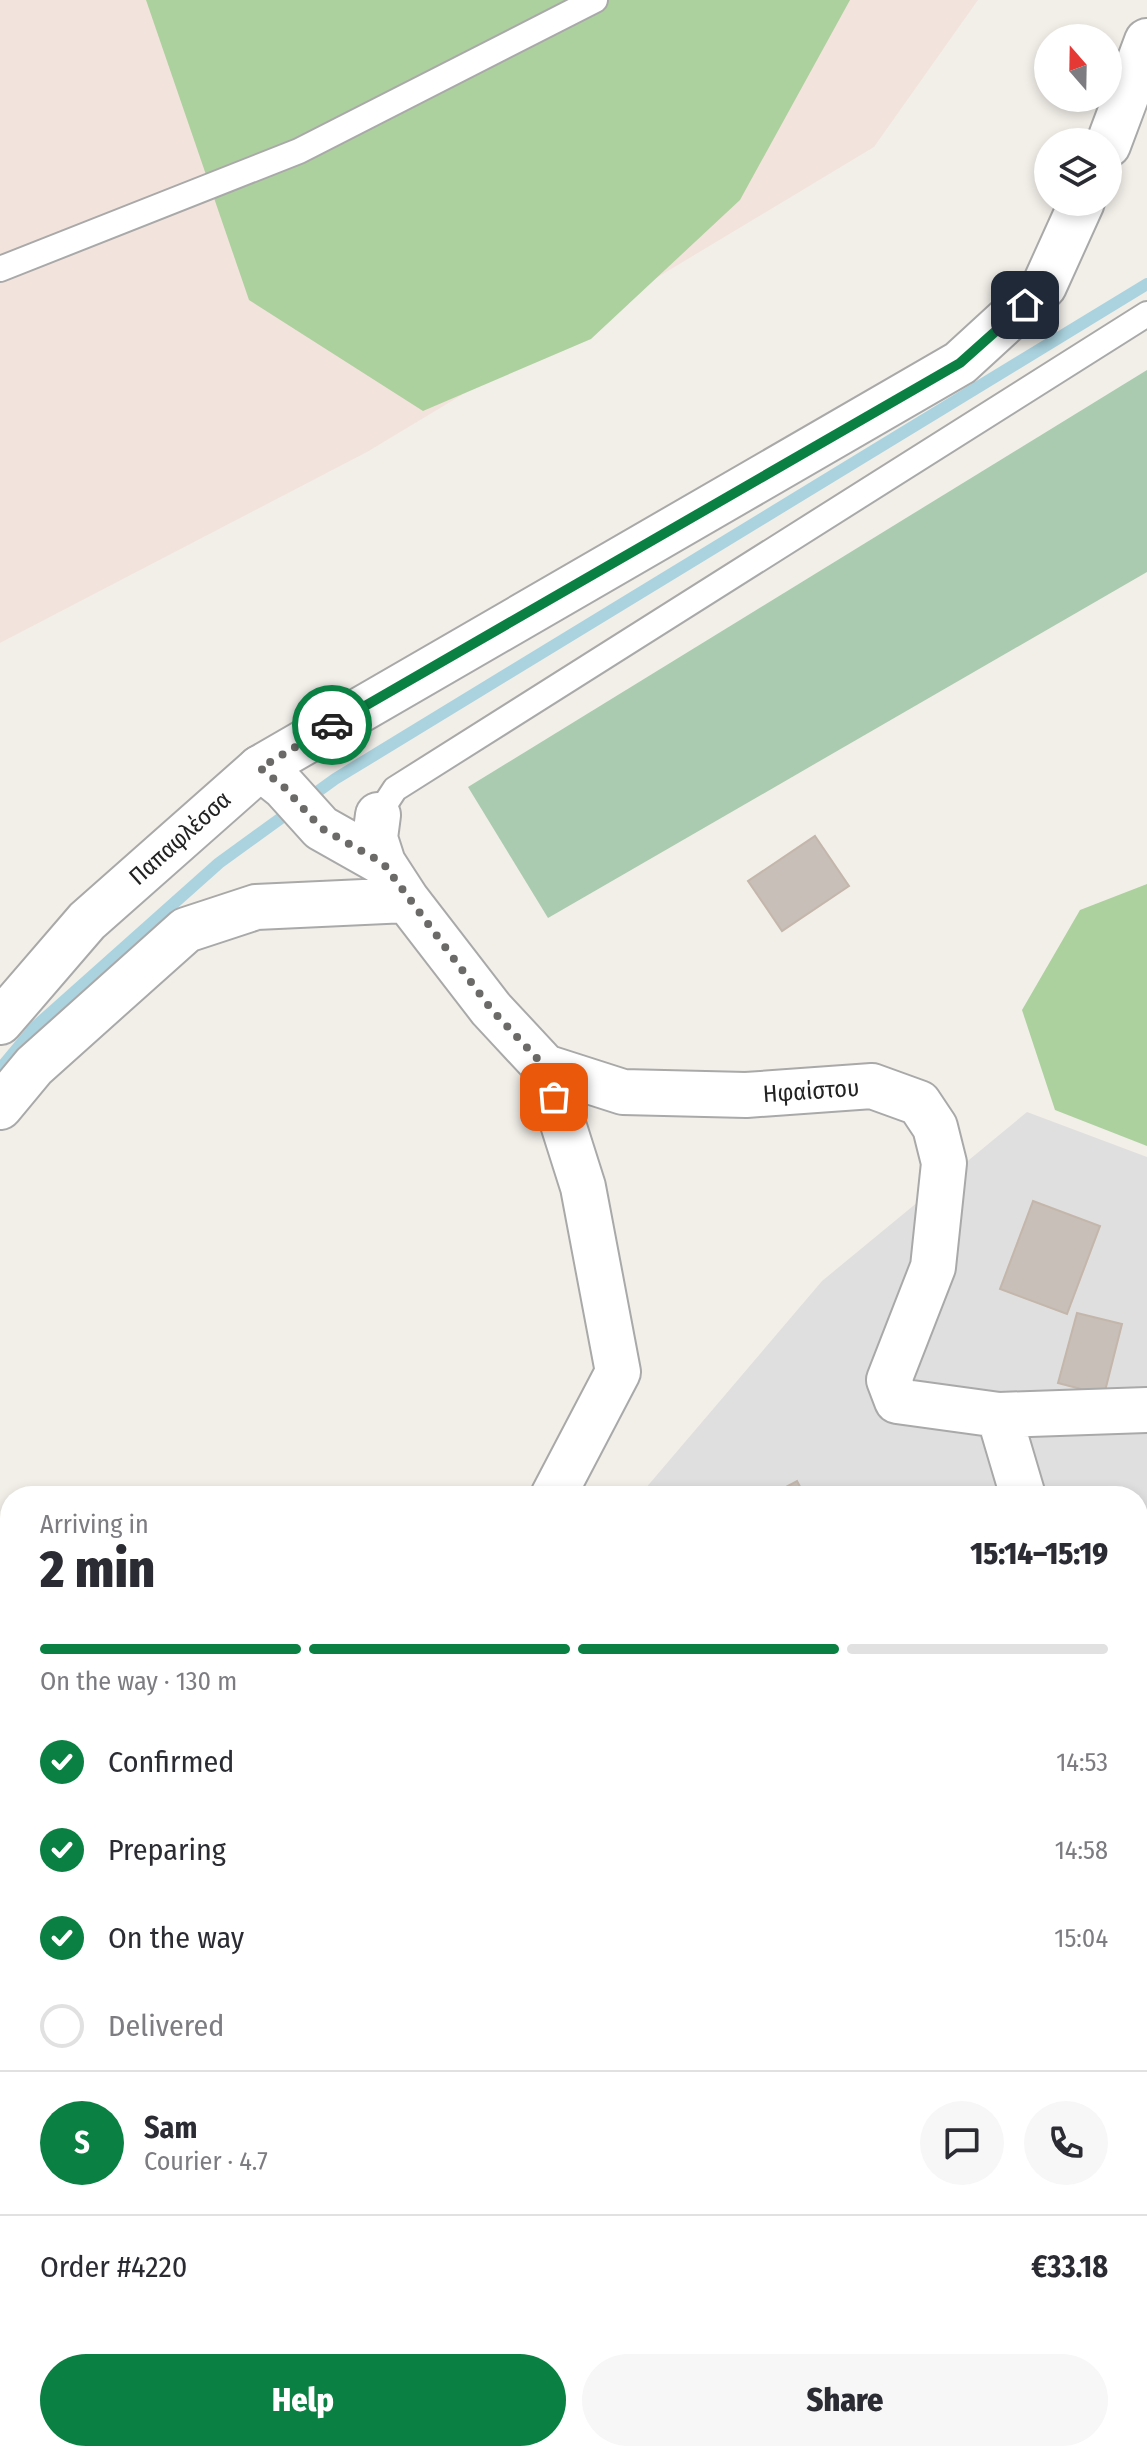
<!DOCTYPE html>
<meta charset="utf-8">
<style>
body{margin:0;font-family:"Fira Sans Condensed",sans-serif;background:#f7f7f7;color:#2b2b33;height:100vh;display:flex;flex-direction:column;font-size:30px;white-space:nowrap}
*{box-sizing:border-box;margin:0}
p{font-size:26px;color:#7c7c81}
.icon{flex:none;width:44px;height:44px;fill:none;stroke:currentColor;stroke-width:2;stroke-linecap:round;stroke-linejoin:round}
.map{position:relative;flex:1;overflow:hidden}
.drawer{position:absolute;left:0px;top:1486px;width:1148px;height:976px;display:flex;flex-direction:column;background:#fff;border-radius:32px 32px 0 0;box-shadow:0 4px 12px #0003}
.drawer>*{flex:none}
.needle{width:52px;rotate:340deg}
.buttons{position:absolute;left:1034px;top:24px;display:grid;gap:16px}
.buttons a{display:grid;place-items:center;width:88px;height:88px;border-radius:50%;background:#fff;box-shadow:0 4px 12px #0003;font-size:40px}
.pin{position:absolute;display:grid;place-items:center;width:68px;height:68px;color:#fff;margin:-34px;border-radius:16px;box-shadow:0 4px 12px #0006}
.courier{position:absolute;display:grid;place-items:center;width:80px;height:80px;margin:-40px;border:6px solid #0b8043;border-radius:50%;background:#fff;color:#222;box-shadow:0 2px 10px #0007}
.summary em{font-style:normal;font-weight:800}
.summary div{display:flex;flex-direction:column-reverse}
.summary{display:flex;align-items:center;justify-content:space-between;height:136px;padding:0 40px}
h1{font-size:52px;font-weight:800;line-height:60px}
.bar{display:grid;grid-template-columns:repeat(4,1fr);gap:12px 8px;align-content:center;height:96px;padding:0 40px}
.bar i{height:10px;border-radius:6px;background:#e1e1e2}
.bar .on{background:#0b8043}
.bar p{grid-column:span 4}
.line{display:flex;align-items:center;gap:20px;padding:0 40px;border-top:2px solid #e1e1e2}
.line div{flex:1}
.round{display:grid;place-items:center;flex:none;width:84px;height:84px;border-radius:42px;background:#f7f7f7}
ol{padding:0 40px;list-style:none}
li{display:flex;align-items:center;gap:24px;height:88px}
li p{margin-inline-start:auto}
li .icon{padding:8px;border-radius:50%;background:#0b8043;color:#fff;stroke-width:4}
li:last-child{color:#7c7c81}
li i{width:44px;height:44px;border:4px solid #e1e1e2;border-radius:50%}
.button{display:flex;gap:16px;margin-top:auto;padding:16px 40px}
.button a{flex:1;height:92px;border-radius:48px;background:#0b8043;color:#fff;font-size:32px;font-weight:800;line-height:92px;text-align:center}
.button a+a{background:#f7f7f7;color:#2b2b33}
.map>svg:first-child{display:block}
.residential{fill:#e0dfdf}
.military{fill:#f3e3dd}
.forest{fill:#add19e}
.cemetery{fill:#aacbaf}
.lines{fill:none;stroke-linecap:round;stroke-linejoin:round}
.stream{stroke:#aad3df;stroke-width:12}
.building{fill:#c7bfb8;stroke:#c4b6ab;stroke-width:2}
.service-casing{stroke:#a9a9a9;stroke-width:28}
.minor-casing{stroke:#a9a9a9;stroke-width:48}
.tertiary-casing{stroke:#a9a9a9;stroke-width:48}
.service{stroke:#fff;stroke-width:24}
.minor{stroke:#fff;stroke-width:44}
.tertiary{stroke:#fff;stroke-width:44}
.done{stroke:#6b6a68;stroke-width:8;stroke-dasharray:0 14.4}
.route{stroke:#0b8043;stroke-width:10}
.labels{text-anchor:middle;stroke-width:6;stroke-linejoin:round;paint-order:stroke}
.street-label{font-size:24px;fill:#222;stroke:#fff}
</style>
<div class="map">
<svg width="1147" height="2462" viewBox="0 0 1147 2462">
<rect width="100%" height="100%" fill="#f2efe9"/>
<path class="residential" d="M 1027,1112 L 1147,1157 L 1147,2462 L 0,2462 L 0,1879 L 10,1892 L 10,2452 L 1138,2452 L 1138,1496 L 639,1496 L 822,1281 Z"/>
<path class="military" d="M 0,0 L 978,0 L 874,147 L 367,452 L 0,643 Z"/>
<path class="forest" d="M 146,0 L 850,0 L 740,200 L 591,339 L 423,411 L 249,300 Z
M 1147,884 L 1147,1146 L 1055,1110 L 1022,1010 L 1080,910 Z"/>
<path class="cemetery" d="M 1147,370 L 1147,572 L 548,918 L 468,787 Z"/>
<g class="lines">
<path class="stream" d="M 0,1069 L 35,1027 L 219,863 L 335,779 L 1147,284"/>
</g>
<path class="building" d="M 815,836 L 849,886 L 782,931 L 748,881 Z
M 1033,1201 L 1100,1226 L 1067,1314 L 1000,1289 Z
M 1077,1313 L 1122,1324 L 1104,1395 L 1058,1383 Z
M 797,1481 L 805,1496 L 769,1496 Z
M 1147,1848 L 1147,1912 L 1138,1915 L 1138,1850 Z
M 0,1888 L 10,1902 L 10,1944 L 0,1951 Z
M 1147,1935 L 1147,1972 L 1138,1939 Z
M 10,1973 L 10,2003 L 0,1991 L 0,1981 Z
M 1138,2045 L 1147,2047 L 1147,2150 L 1138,2148 Z
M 0,2124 L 10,2124 L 9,2179 L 0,2179 Z"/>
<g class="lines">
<defs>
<path id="service" d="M 0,269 L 299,151 L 595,0
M 378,815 L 395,789 L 1147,314"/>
<path id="minor" d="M 260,768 L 284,787 L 321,828 L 383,863
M 378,815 L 375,838 L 383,863 L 407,900 L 491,1009 L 545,1067 L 623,1092 L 746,1095 L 872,1086 L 919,1103 L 935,1127 L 944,1163 L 933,1267 L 889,1380 L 897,1401 L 999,1415 L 1147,1410
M 545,1067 L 583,1187 L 618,1372 L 553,1496
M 0,1107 L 34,1066 L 186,930 L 256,907 L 407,900
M 999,1415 L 1023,1496
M 1138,1764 L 1147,1775
M 1138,1818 L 1147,1814
M 0,1855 L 10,1868
M 0,2079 L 10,2090
M 1138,2407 L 1147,2405
M 388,2452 L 392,2462
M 621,2452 L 622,2462
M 823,2462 L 930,2452"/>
<path id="tertiary" d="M 1108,145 L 1147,41
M 0,1022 L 87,921 L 260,768 L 960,363 L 1044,286 L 1082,202"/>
</defs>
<use href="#service" class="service-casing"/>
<use href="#minor" class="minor-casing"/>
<use href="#tertiary" class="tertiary-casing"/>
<use href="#service" class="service"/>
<use href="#minor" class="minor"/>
<use href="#tertiary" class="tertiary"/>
</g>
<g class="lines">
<path class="done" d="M 332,725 L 260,768 L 284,787 L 321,828 L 383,863 L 491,1009 L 545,1067 L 554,1097"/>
<path class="route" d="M 332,725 L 960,363 L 1025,305"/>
</g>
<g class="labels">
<g class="street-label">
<text transform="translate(180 838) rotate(-42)" y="8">Παπαφλέσσα</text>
<text transform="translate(811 1091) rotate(-4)" y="8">Ηφαίστου</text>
</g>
</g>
</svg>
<div class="buttons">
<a><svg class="needle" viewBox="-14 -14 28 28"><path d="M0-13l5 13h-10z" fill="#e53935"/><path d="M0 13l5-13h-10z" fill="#7c7c81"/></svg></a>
<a><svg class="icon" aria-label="layers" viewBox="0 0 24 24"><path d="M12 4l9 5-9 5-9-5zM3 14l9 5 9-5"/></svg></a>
</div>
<div class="pin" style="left:554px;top:1097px;background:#ea580c"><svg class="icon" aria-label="bag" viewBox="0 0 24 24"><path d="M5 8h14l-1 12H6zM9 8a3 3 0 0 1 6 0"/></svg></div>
<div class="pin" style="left:1025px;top:305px;background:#1f2937"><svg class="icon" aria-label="home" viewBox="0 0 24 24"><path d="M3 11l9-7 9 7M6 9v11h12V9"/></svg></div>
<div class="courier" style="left:332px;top:725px"><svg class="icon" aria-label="car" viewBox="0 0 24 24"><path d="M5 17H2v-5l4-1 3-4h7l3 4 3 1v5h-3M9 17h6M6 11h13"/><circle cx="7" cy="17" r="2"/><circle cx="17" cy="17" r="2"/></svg></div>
<section class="drawer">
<div class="summary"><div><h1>2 min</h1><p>Arriving in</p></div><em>15:14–15:19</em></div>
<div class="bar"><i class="on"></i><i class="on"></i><i class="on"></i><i></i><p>On the way · 130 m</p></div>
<ol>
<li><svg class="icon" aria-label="check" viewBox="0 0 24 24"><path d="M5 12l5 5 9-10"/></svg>Confirmed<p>14:53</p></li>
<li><svg class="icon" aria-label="check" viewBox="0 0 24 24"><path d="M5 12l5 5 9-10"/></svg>Preparing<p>14:58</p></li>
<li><svg class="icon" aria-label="check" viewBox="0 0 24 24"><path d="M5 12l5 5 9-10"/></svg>On the way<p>15:04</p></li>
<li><i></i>Delivered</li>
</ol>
<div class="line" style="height:144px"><b class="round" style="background:#0b8043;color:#fff">S</b><div><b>Sam</b><p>Courier · 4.7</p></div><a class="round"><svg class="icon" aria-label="chat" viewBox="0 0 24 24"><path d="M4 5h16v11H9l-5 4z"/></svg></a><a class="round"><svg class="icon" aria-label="phone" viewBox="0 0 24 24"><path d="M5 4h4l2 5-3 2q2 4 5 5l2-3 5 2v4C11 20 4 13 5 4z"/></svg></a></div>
<div class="line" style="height:104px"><div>Order #4220</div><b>€33.18</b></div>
<div class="button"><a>Help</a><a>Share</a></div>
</section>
</div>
